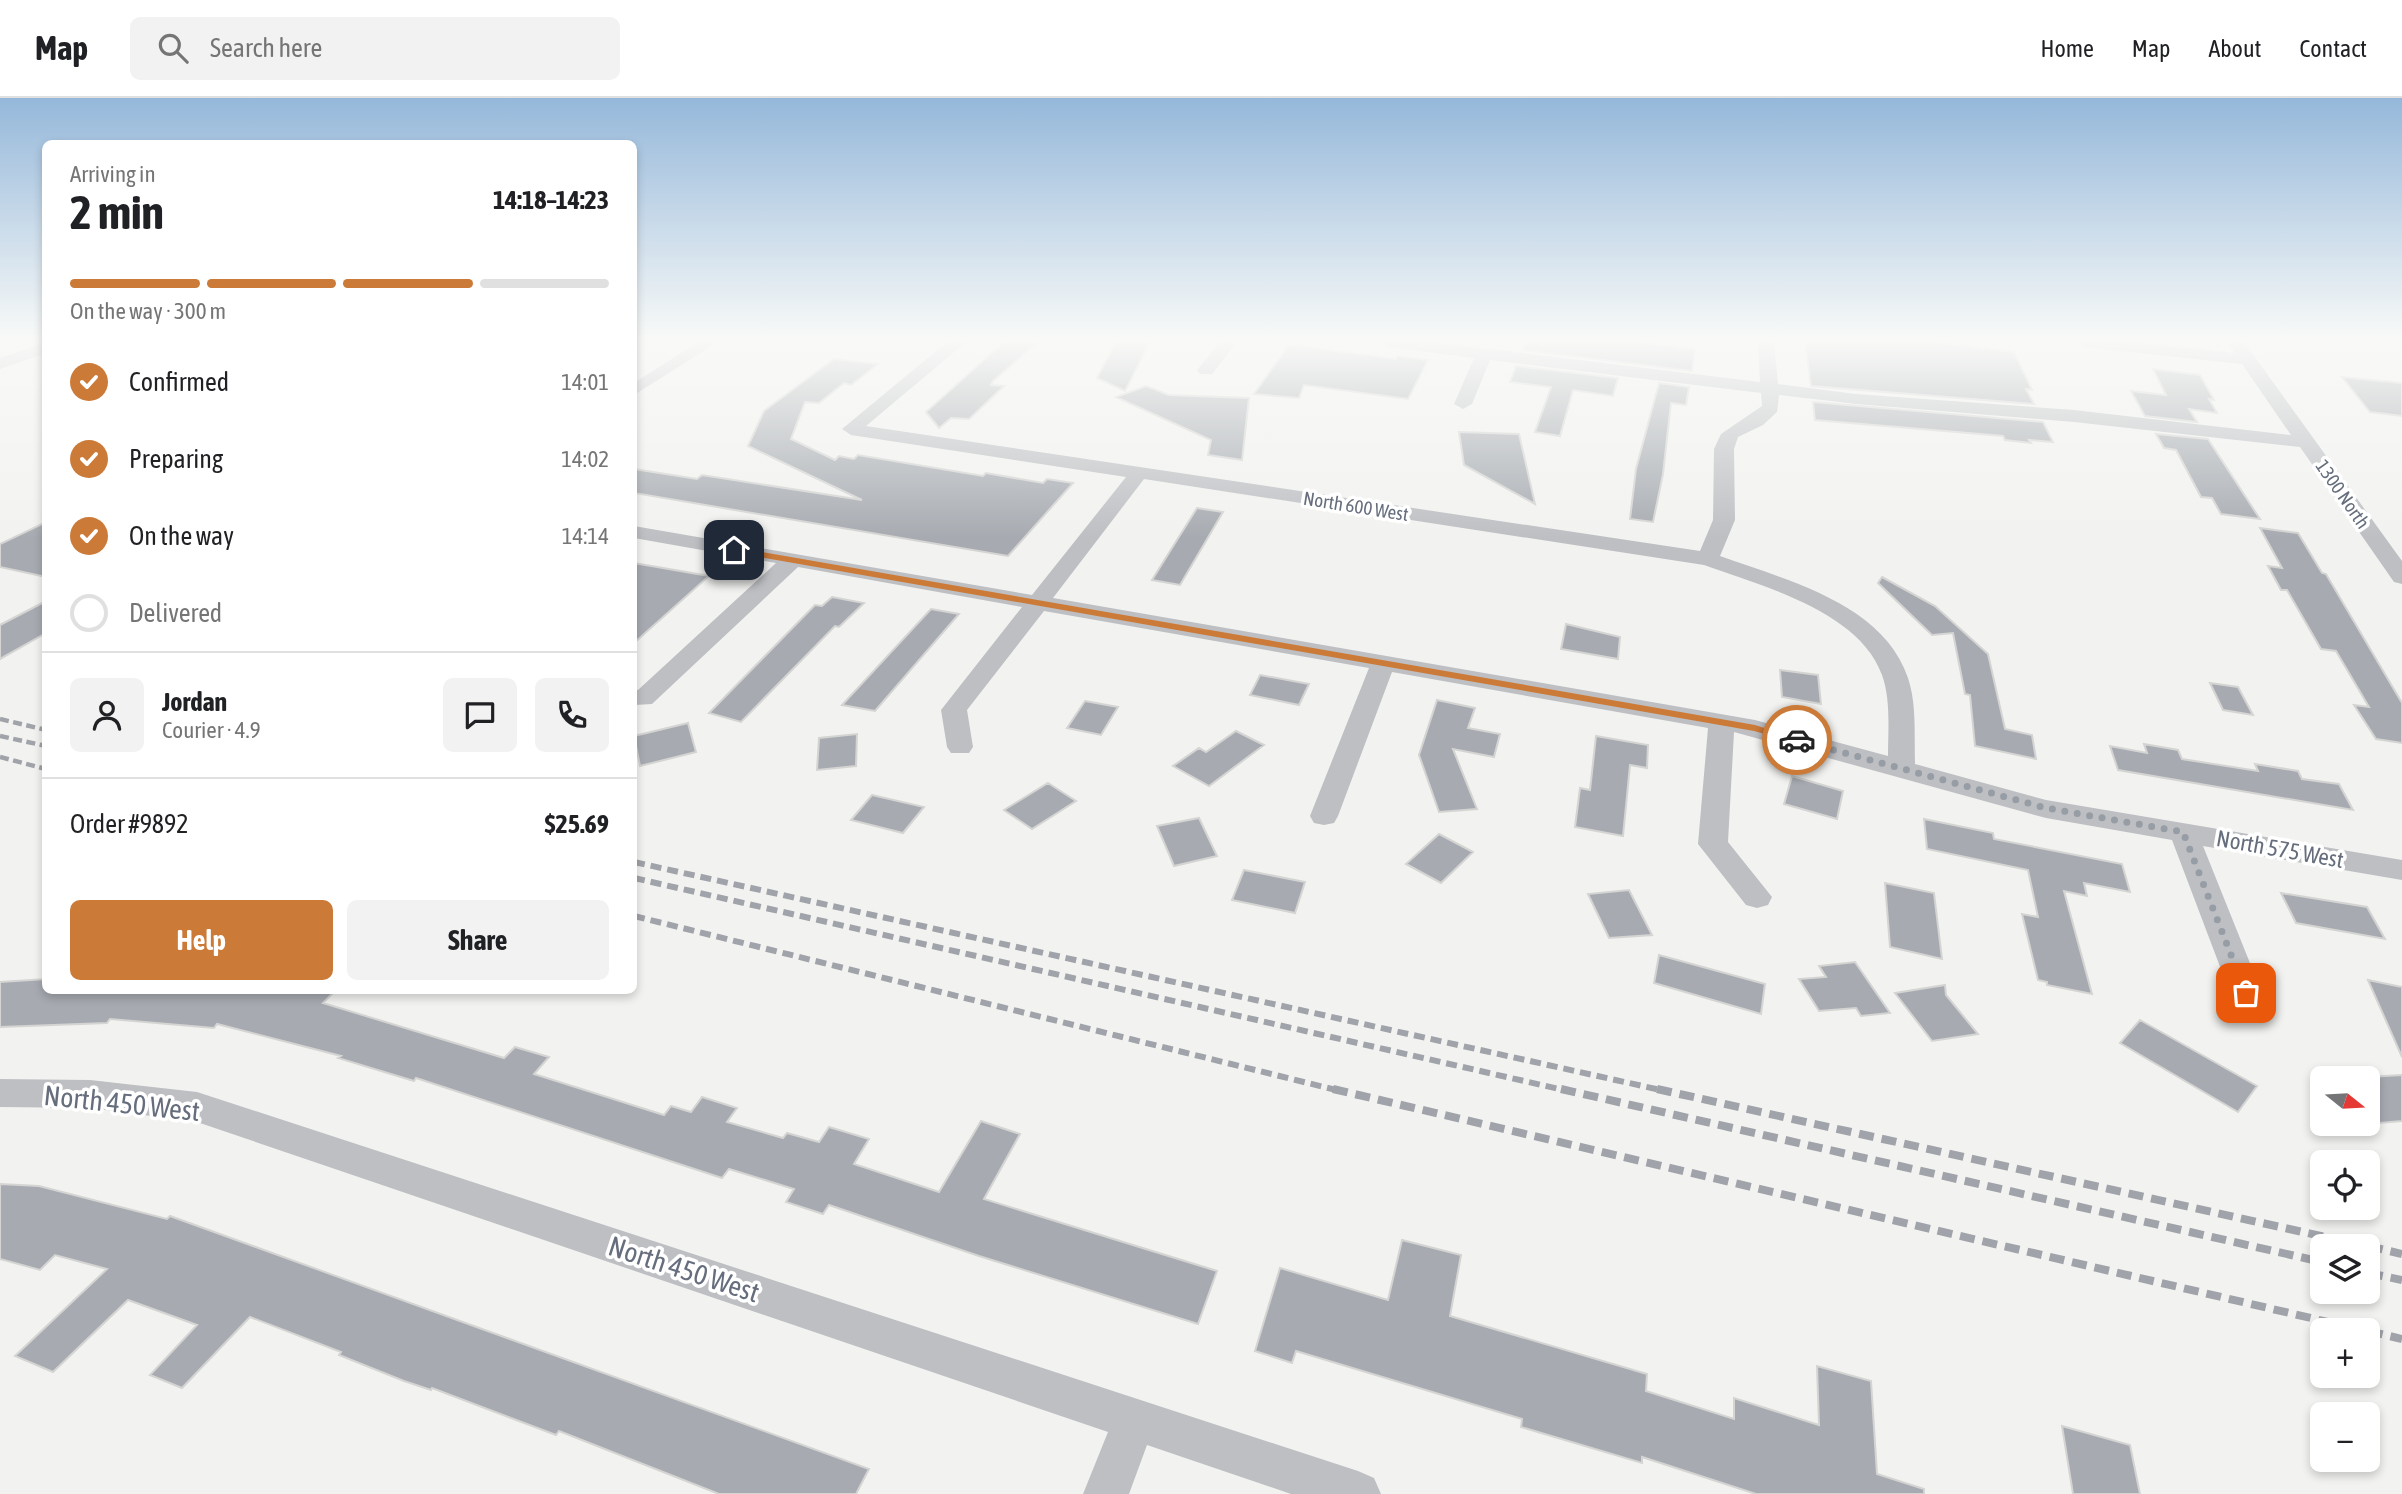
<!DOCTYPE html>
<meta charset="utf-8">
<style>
body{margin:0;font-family:"Asap Condensed",sans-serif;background:#f2f2f2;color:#202124;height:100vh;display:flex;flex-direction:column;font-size:26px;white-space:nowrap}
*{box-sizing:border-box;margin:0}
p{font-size:23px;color:#757577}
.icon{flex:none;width:38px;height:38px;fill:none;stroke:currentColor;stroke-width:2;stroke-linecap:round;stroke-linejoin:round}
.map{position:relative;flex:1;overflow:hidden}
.details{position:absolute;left:42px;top:42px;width:595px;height:854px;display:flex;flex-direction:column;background:#fff;border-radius:10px;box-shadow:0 4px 10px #0003}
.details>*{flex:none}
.needle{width:46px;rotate:108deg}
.fabs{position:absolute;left:2310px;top:968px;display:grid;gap:14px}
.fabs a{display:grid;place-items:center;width:70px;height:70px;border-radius:10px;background:#fff;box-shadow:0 4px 10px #0003;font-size:35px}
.pin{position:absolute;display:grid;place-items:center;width:60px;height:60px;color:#fff;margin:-30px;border-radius:14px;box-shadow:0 4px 10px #0006}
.courier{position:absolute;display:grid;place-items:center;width:70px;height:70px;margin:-35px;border:5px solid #cb7a38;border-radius:50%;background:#fff;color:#222;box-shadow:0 2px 9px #0007}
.head em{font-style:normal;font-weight:700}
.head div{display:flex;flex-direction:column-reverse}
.head{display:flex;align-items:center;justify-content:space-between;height:119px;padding:0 28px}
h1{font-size:46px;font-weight:700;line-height:52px}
.bar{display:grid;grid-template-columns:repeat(4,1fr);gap:10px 7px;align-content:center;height:84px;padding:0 28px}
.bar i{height:9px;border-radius:5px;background:#e0e0e0}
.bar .selected{background:#cb7a38}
.bar p{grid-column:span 4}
.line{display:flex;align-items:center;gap:18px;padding:0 28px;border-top:2px solid #e0e0e0}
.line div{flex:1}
.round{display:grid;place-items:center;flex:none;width:74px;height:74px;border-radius:10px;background:#f2f2f2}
ol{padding:0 28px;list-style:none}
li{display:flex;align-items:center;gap:21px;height:77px}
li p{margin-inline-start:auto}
li .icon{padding:7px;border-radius:50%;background:#cb7a38;color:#fff;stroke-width:4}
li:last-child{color:#757577}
li i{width:38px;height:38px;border:4px solid #e0e0e0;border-radius:50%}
.action{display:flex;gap:14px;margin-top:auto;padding:14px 28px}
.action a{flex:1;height:80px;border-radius:10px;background:#cb7a38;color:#fff;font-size:28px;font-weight:700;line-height:80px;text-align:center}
.action a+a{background:#f2f2f2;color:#202124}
header{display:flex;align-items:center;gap:42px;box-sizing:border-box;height:98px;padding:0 35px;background:#fff;border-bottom:2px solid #e0e0e0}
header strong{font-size:33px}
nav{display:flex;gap:38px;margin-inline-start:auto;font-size:24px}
.search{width:490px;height:63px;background:#f2f2f2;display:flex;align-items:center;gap:18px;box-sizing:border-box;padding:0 24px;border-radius:10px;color:#757577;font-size:26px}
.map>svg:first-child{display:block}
.building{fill:#a7abb1;stroke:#d4d4d3;stroke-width:2}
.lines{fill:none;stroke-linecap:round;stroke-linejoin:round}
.minor{fill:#bdbfc3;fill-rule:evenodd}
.rail-far2{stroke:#a0a3a9;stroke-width:4.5;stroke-dasharray:9 4.5;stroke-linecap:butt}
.rail-far1{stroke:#a0a3a9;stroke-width:6;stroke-dasharray:11 6;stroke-linecap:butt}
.rail{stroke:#a0a3a9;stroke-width:8;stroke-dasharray:15 8;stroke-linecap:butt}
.route{fill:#cb7a38}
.done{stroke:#979da5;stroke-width:7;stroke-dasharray:0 12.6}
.labels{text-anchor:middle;stroke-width:7;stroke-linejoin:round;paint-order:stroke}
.far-street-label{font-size:19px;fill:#666e7d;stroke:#fff}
.street-label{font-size:23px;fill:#666e7d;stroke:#fff}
.near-street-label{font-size:28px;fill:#666e7d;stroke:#fff}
</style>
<header>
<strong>Map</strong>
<div class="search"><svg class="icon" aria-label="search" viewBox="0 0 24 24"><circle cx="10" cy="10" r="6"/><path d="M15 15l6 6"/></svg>Search here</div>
<nav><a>Home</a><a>Map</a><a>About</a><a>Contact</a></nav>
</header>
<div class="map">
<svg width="2402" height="1396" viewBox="0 0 2402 1396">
<rect width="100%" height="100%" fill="#f2f3f0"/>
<path class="building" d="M 1004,244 L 1038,244 L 993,283 L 991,287 L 1004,288 L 969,321 L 951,320 L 939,330 L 926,314 Z
M 1116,244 L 1150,244 L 1125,293 L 1097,280 Z
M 1526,244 L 1637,244 L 1695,251 L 1692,273 L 1523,252 Z
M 1805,244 L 1930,244 L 2014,254 L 2032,292 L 2026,291 L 2034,306 L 1811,288 Z
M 1289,247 L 1396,261 L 1397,258 L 1428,262 L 1408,301 L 1304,287 L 1299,300 L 1254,296 Z
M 834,261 L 878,266 L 851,287 L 844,285 L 819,305 L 805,304 L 791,341 L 835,362 L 839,358 L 854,361 L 858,357 L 983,378 L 986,375 L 1043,385 L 1047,381 L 1073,385 L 1008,458 L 634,395 L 634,371 L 697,381 L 702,377 L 862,402 L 748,348 L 764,313 Z
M 1516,268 L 1618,280 L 1613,298 L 1573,292 L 1560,338 L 1535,334 L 1551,289 L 1510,284 Z
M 2153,271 L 2200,277 L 2214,302 L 2209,301 L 2217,315 L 2189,311 L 2197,324 L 2145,318 L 2131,293 L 2166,297 Z
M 2342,279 L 2402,285 L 2402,318 L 2370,314 Z
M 1659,285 L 1689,289 L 1686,307 L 1671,305 L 1663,376 L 1653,424 L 1630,421 L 1636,371 Z
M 1146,288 L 1169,297 L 1249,300 L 1242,362 L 1208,357 L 1211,342 L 1116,299 Z
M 1813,304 L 2043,324 L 2053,344 L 2029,342 L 2031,345 L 2005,342 L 2003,338 L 1815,322 Z
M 1459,334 L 1519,336 L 1535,406 L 1464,367 Z
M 2156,336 L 2208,341 L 2260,421 L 2221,416 L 2212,400 L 2201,399 L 2176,352 L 2164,350 Z
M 1197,410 L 1223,414 L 1180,487 L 1152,482 Z
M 46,424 L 46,479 L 0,469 L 0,446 Z
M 2260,430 L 2298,435 L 2322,475 L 2326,476 L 2402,605 L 2402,645 L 2376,641 L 2354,607 L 2369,609 L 2336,553 L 2321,551 L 2287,492 L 2281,492 L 2268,468 L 2282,470 Z
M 634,465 L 709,478 L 634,545 Z
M 1882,479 L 1935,508 L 1988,556 L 2005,631 L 2032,637 L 2036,661 L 1975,648 L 1970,597 L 1965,596 L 1953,535 L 1932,537 L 1878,485 Z
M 832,499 L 864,505 L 839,529 L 835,528 L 741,624 L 709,615 L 815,507 L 822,508 Z
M 46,503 L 46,535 L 0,561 L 0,527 Z
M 931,511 L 959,516 L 875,613 L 842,607 Z
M 1566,526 L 1620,539 L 1618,561 L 1561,551 Z
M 1780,572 L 1818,577 L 1821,606 L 1782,599 Z
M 1260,577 L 1309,586 L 1299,607 L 1250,597 Z
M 2210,585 L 2238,589 L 2253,617 L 2223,612 Z
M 1437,602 L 1475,610 L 1468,630 L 1500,636 L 1494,659 L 1453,651 L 1477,711 L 1439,714 L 1419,657 Z
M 1085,603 L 1118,609 L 1101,637 L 1067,630 Z
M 688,625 L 696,654 L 640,668 L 634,638 Z
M 1236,633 L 1264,647 L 1209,688 L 1173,668 L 1199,650 L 1206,654 Z
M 857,636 L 856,668 L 817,672 L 819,640 Z
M 1596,638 L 1648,647 L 1647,670 L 1630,667 L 1623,738 L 1575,729 L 1580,690 L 1590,692 Z
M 2144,646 L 2178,652 L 2182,661 L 2258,673 L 2255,666 L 2298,673 L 2302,681 L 2339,686 L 2353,712 L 2118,672 L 2110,648 L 2147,655 Z
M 1792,678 L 1843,693 L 1837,721 L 1784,706 Z
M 1048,685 L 1076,703 L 1032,731 L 1004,712 Z
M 872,697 L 924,709 L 903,735 L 851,722 Z
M 1199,720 L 1217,758 L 1174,768 L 1157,728 Z
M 1924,721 L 1993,735 L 1994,741 L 2122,766 L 2130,794 L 2084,785 L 2087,798 L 2064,793 L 2092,896 L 2047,887 L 2047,884 L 2038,882 L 2022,816 L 2038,819 L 2028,772 L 1927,751 Z
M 1439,736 L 1473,754 L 1441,785 L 1406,766 Z
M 1244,772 L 1305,784 L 1295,815 L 1232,802 Z
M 1885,785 L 1934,795 L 1942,861 L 1890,849 Z
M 1629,792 L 1652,837 L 1609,840 L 1588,796 Z
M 2281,795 L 2367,809 L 2385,841 L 2296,825 Z
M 1659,857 L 1765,886 L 1761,916 L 1654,885 Z
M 1855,864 L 1890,915 L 1861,918 L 1856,910 L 1819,913 L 1799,881 L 1826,879 L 1819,868 Z
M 46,881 L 46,892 L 336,892 L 323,905 L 504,960 L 515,949 L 549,959 L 534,976 L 664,1017 L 671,1008 L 691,1014 L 702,999 L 737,1010 L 727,1024 L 783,1040 L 787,1035 L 819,1044 L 829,1029 L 869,1041 L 854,1066 L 939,1094 L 981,1023 L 1020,1036 L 984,1101 L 1217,1173 L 1198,1226 L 979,1158 L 829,1107 L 823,1116 L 786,1104 L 794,1091 L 729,1071 L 722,1080 L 416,980 L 414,983 L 338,960 L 341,958 L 217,926 L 214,930 L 110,921 L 107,925 L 0,929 L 0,884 Z
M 2368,882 L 2402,889 L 2402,959 Z
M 1945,887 L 1946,897 L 1978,936 L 1932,943 L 1895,895 Z
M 2140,922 L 2257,988 L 2238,1014 L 2120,945 Z
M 2402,977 L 2402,1023 L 2368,1026 L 2368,979 Z
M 0,1086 L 39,1088 L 167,1121 L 170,1118 L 869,1371 L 856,1396 L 719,1396 L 559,1333 L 556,1337 L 432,1290 L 431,1292 L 404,1283 L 339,1257 L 341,1254 L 250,1219 L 182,1290 L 150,1277 L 197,1227 L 128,1202 L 53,1274 L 15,1258 L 107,1171 L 55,1157 L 40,1172 L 0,1161 Z
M 1402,1142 L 1461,1157 L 1450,1218 L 1647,1276 L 1646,1293 L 1734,1321 L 1734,1300 L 1819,1327 L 1817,1268 L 1871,1283 L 1877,1376 L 1924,1391 L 1924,1396 L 1756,1396 L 1642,1359 L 1642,1365 L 1521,1329 L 1522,1321 L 1296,1253 L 1292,1265 L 1255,1253 L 1280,1170 L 1388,1202 Z
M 2062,1328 L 2130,1347 L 2140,1396 L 2073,1396 Z"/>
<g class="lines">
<path class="minor" d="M 46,244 L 46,255 L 0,271 L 0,260 Z
M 698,244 L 718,244 L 634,297 L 634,285 Z
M 947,244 L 966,244 L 866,328 L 1700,453 L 1713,422 L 1714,351 L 1721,336 L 1762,308 L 1761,295 L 1490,262 L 1472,306 L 1463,311 L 1454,306 L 1474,260 L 1388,249 L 1380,244 L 1432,244 L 1760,284 L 1758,244 L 1774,244 L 1778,286 L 1856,296 L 2074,312 L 2291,337 L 2242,266 L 2084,249 L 2076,244 L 2132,244 L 2235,255 L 2227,244 L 2244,244 L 2402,463 L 2402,486 L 2394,484 L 2300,349 L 2074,324 L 1856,306 L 1779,297 L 1777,314 L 1763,327 L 1738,339 L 1734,351 L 1735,422 L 1720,458 C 1786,482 1883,505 1908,580 C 1917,607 1914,638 1915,666 L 2046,702 L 2402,762 L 2402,782 L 2203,748 L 2262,895 L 2258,904 L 2246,907 L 2234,904 L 2230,895 L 2172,742 L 2046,720 L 1734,634 L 1728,744 L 1772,799 L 1768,807 L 1757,810 L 1746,807 L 1698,746 L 1708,630 L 1392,574 L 1338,718 L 1334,725 L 1324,727 L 1314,725 L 1310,718 L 1369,570 L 1044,513 L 967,612 L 973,649 L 969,655 L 951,655 L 947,649 L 941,612 L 1022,509 L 798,469 L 652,606 L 634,607 L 634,591 L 638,592 L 776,465 L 634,440 L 634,428 L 1032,497 L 1126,379 L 851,337 L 842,331 ZM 1144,381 L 1704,467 C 1762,488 1859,513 1882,577 C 1891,602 1888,633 1888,658 L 1755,622 L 1053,500 Z
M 1220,244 L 1237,244 L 1212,276 L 1200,276 L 1197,272 Z
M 0,981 L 90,982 L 197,994 L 1358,1373 L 1374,1380 L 1381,1396 L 1291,1396 L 1147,1347 L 1129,1396 L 1083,1396 L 1108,1334 L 197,1024 L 90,1010 L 0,1009 Z"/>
<path class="rail-far2" d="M 0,621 L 46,632
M 0,638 L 46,648
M 0,659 L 46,671"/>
<path class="rail-far1" d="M 634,764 L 1665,993
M 634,780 L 1568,993
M 634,818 L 1340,993"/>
<path class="rail" d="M 1333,991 L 2362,1232
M 1561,991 L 2322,1164
M 1657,991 L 2366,1148
M 2368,1148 L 2402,1156
M 2368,1175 L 2402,1182
M 2368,1233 L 2402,1241"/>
</g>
<linearGradient id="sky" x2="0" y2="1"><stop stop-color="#95b8da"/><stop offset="0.55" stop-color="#f9faf8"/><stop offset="1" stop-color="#f9faf8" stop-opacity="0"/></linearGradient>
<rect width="2402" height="440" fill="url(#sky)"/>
<path class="route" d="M 734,449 L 1755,627 L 1802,642 L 1797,645 L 1754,633 L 731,454 Z"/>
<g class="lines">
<path class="done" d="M 1797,642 L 2046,710 L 2183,734 L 2246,895"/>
</g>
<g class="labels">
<g class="far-street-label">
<text transform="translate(2343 396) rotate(55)" y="7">1300 North</text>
<text transform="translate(1356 408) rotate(9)" y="7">North 600 West</text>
</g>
<g class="street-label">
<text transform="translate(2280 751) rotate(10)" y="8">North 575 West</text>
</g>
<g class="near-street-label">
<text transform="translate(122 1005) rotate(6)" y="10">North 450 West</text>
<text transform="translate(684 1171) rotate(18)" y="10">North 450 West</text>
</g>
</g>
</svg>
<div class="fabs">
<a><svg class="needle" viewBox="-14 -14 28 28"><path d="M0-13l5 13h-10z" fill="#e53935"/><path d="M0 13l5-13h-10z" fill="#757577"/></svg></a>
<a><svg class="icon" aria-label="locate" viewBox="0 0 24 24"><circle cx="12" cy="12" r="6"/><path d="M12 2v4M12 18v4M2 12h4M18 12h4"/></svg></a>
<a><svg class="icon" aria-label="layers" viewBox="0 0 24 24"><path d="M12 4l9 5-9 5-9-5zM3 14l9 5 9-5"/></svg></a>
<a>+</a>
<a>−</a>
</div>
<div class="pin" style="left:2246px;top:895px;background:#ea580c"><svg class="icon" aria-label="bag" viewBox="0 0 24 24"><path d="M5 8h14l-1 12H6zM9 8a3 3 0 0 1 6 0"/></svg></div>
<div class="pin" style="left:734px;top:452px;background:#1f2937"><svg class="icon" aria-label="home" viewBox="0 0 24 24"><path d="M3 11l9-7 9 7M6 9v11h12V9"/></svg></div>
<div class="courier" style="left:1797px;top:642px"><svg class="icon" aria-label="car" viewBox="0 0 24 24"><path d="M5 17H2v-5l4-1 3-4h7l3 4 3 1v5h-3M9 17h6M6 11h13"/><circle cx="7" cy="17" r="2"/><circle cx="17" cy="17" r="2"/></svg></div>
<section class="details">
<div class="head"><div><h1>2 min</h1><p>Arriving in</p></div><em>14:18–14:23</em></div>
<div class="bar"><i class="selected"></i><i class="selected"></i><i class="selected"></i><i></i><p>On the way · 300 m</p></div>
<ol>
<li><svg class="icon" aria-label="check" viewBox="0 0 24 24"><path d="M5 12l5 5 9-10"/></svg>Confirmed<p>14:01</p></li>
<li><svg class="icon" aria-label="check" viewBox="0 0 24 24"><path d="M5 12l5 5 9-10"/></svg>Preparing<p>14:02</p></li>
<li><svg class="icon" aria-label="check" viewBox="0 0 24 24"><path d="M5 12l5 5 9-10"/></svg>On the way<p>14:14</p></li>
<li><i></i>Delivered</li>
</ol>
<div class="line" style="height:126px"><a class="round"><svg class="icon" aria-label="person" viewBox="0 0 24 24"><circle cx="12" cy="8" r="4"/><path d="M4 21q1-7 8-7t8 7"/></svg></a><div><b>Jordan</b><p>Courier · 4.9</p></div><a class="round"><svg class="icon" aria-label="chat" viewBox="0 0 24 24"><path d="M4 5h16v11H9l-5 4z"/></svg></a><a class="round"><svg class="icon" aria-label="phone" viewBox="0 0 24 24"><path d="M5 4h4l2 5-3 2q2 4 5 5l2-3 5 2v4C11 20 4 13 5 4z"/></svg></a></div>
<div class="line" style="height:91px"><div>Order #9892</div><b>$25.69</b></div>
<div class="action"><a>Help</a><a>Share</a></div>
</section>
</div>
